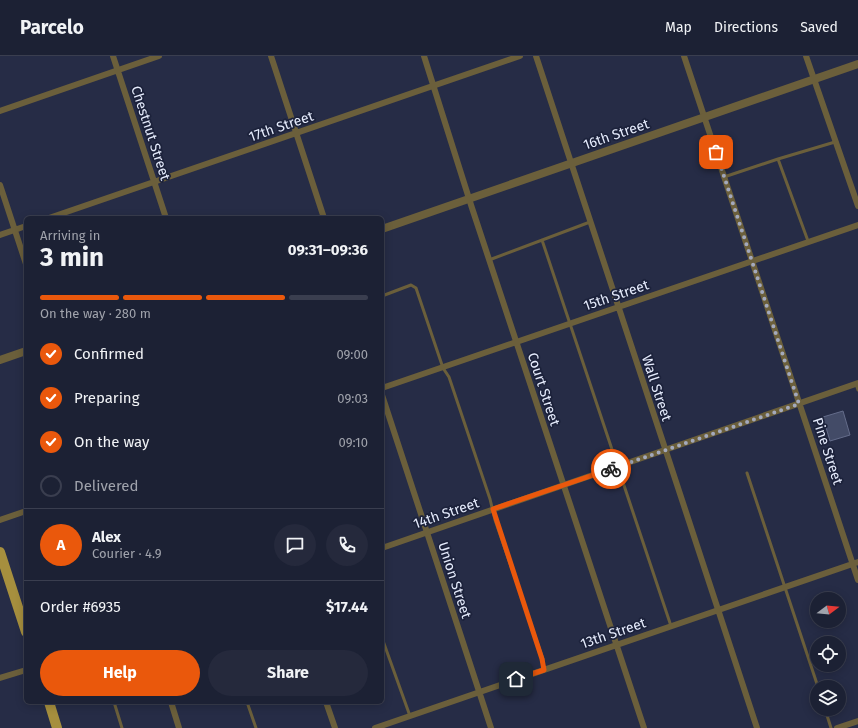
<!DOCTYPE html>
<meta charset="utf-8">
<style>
body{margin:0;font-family:"Fira Sans",sans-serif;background:#25293c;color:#f1f3f6;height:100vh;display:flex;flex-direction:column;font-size:15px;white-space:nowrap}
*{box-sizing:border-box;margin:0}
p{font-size:13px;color:#a0a3ac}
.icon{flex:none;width:22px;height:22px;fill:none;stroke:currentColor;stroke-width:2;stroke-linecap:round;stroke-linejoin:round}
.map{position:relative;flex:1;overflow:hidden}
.side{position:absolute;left:24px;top:160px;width:360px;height:488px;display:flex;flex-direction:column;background:#1c2134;border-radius:6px;box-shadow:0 2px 10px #0003,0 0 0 1px #3a3e4f}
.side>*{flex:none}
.needle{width:26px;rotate:74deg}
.fabs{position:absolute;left:810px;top:536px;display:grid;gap:8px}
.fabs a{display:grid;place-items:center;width:36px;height:36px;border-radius:50%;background:#1c2134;box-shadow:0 2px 10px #0003,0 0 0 1px #3a3e4f;font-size:20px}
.pin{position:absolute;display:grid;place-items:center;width:34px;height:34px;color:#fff;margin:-17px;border-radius:8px;box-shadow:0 2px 6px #0006}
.courier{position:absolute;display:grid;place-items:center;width:40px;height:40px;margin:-20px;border:3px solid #ea580c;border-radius:50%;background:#fff;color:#222;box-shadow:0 1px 5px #0007}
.overview em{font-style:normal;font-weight:700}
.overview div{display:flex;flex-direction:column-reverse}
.overview{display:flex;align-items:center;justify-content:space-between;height:68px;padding:0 16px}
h1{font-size:26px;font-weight:700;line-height:30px}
.bar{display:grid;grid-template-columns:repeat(4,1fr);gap:6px 4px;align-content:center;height:48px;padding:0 16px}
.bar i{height:5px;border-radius:3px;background:#3a3e4f}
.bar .on{background:#ea580c}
.bar p{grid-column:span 4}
.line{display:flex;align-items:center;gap:10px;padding:0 16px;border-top:1px solid #3a3e4f}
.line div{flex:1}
.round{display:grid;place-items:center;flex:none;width:42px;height:42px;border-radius:21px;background:#25293c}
ol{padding:0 16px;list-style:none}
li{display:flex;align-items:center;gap:12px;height:44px}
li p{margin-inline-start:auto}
li .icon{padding:4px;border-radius:50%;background:#ea580c;color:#fff;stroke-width:4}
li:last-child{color:#a0a3ac}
li i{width:22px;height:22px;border:2px solid #3a3e4f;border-radius:50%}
.cta{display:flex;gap:8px;margin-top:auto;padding:8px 16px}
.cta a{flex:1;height:46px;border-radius:24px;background:#ea580c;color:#fff;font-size:16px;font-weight:700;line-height:46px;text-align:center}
.cta a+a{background:#25293c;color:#f1f3f6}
header{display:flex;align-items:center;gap:24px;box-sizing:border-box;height:56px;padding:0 20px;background:#1c2134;border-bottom:1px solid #3a3e4f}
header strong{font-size:19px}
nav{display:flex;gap:22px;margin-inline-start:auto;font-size:14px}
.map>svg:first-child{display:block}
.building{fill:#434b67;stroke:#646c8a}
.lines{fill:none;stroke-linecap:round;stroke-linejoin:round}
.service{stroke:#6b5f3b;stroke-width:3}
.minor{stroke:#6b5f3b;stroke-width:6}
.tertiary{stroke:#6b5f3b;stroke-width:8}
.primary{stroke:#a68f3e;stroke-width:10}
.done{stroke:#a3a9bd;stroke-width:4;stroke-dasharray:0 7.2}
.route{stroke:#ea580c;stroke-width:5}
.labels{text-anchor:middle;stroke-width:3.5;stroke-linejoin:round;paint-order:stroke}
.street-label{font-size:14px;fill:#e6ecfd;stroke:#1c223b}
</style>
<header>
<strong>Parcelo</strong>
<nav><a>Map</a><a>Directions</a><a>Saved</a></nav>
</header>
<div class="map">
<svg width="858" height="672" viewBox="0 0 858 672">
<rect width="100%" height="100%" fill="#262c46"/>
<path class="building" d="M 843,355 L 850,379 L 830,385 L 823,361 Z"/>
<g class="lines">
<path class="service" d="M 778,103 L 835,86
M 724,121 L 778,103 L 808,185
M 542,184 L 671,570
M 489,204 L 590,166
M 382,240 L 411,229 L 416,232 L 443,312 L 449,321 L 490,443 L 495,464 L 543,603 L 544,614
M 856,328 L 858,334
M 747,417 L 818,631
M 382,582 L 410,660
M 114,646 L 122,672
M 247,646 L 256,672
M 825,653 L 831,672"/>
<path class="minor" d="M 113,0 L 166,162
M 271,0 L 324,162
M 424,0 L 472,152 L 644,672
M 536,0 L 757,672
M 684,0 L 858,524
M 806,0 L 858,150
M 0,55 L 159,0
M 0,129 L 26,208
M 49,162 L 520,0
M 0,179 L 26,170
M 382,332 L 858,169
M 382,339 L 491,672
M 0,464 L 26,455
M 382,492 L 858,327
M 0,622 L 26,614
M 171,646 L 179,672
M 326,646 L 335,672
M 375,672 L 858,506
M 837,672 L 858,665"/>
<path class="tertiary" d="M 382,173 L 858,8
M 0,304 L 26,295"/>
<path class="primary" d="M 0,496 L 26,576
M 49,646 L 57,672"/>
</g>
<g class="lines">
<path class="done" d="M 611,413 L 799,348 L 716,96"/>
<path class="route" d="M 516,623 L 544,614 L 542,603 L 493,453 L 611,413"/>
</g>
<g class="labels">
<g class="street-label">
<text transform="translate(281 70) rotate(-19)" y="5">17th Street</text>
<text transform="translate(151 77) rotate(72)" y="5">Chestnut Street</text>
<text transform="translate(616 78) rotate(-19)" y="5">16th Street</text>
<text transform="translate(616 239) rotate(-19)" y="5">15th Street</text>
<text transform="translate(657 332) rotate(72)" y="5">Wall Street</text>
<text transform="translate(544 333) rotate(72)" y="5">Court Street</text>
<text transform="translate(828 395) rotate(72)" y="5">Pine Street</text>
<text transform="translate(446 457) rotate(-19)" y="5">14th Street</text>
<text transform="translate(455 524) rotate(72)" y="5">Union Street</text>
<text transform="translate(613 577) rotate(-19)" y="5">13th Street</text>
</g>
</g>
</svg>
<div class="fabs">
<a><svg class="needle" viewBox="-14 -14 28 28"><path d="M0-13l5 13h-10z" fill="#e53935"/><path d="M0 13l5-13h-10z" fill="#a0a3ac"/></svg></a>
<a><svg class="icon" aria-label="locate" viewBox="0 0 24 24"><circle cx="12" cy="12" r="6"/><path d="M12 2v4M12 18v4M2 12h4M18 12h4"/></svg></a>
<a><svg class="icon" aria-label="layers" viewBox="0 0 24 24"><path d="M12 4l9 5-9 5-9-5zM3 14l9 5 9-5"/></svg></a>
</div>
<div class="pin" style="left:716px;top:96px;background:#ea580c"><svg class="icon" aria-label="bag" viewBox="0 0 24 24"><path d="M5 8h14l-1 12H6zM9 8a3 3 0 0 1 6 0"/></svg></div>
<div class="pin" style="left:516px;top:623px;background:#1f2937"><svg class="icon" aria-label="home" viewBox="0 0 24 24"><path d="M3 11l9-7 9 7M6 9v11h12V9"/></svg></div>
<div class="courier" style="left:611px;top:413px"><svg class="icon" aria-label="bike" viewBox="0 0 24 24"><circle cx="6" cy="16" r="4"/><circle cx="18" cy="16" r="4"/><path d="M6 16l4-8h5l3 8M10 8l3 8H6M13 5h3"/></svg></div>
<section class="side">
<div class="overview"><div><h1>3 min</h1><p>Arriving in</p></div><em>09:31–09:36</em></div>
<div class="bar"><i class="on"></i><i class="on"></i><i class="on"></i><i></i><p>On the way · 280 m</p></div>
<ol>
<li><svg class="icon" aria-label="check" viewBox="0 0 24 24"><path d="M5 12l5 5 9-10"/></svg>Confirmed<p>09:00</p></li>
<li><svg class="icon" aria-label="check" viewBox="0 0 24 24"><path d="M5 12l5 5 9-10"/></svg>Preparing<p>09:03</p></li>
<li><svg class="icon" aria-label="check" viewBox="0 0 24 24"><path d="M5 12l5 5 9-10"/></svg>On the way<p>09:10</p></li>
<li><i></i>Delivered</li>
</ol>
<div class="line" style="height:72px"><b class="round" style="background:#ea580c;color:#fff">A</b><div><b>Alex</b><p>Courier · 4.9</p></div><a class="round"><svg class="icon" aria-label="chat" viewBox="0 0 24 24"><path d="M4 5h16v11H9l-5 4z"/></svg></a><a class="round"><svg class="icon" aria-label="phone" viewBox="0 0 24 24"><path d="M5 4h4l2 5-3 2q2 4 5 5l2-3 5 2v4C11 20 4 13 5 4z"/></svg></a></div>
<div class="line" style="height:52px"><div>Order #6935</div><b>$17.44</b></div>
<div class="cta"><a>Help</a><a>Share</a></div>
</section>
</div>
